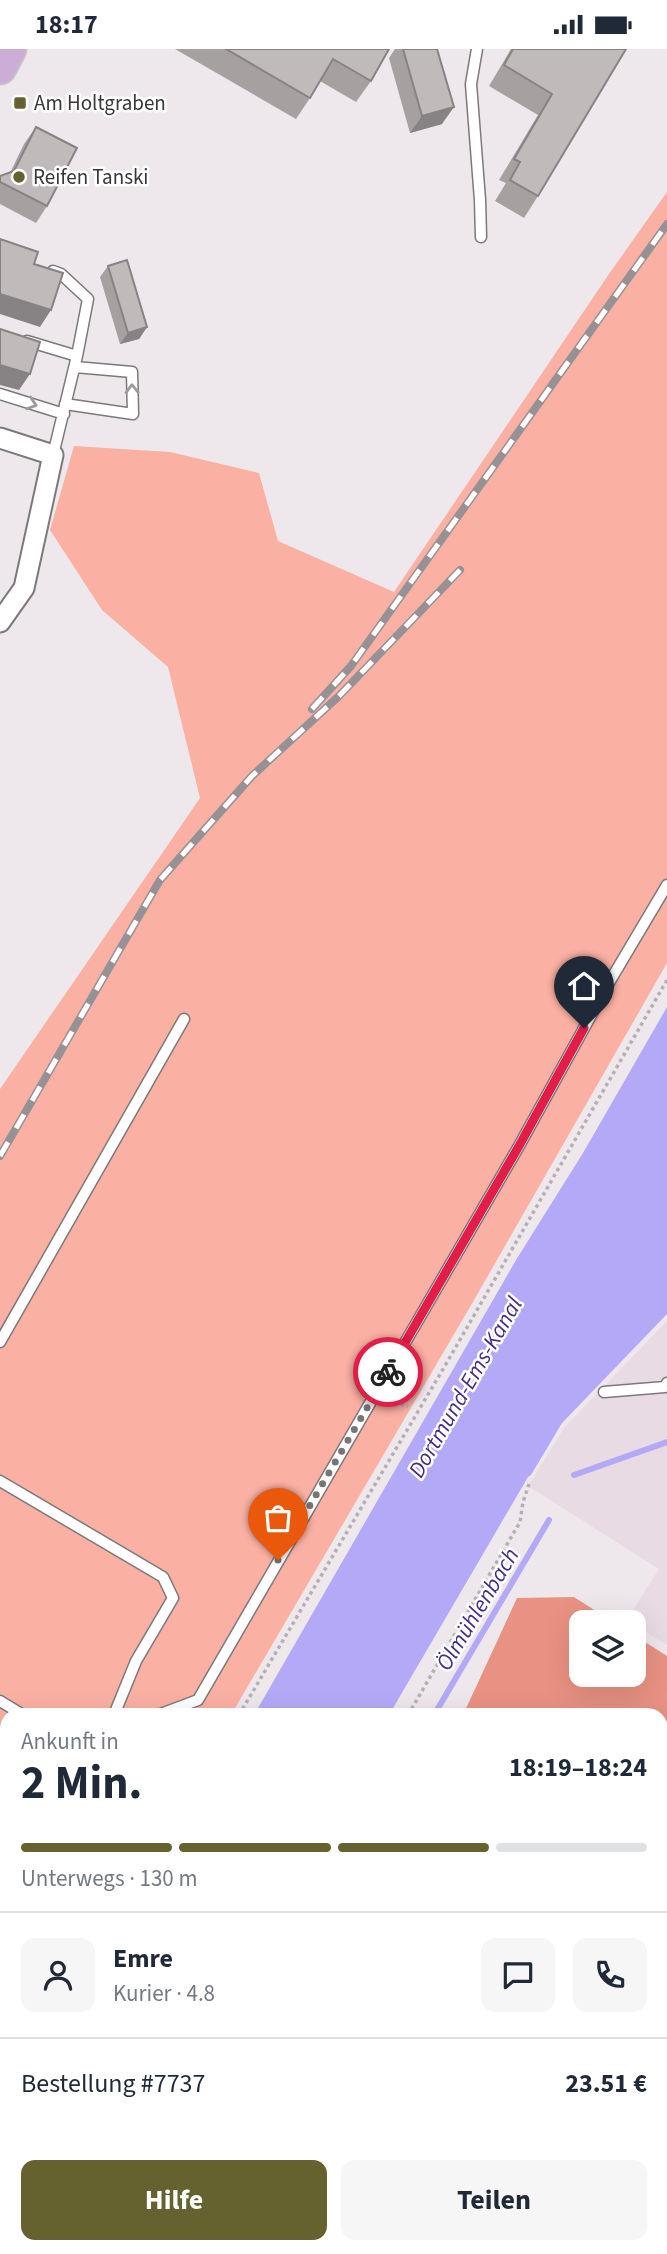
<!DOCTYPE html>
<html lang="de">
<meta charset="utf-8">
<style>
body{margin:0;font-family:"Source Sans 3",sans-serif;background:#f6f6f7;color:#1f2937;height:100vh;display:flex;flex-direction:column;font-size:26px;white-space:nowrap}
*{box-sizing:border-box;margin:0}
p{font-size:23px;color:#747a83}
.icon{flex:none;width:38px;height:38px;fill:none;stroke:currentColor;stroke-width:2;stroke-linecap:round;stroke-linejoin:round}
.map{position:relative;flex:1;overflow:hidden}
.details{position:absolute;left:0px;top:1659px;width:668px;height:546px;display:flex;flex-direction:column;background:#fff;border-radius:21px 21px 0 0;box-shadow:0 7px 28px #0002}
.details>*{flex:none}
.buttons{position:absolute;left:569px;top:1561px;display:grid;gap:14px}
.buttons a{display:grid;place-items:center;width:77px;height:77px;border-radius:14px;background:#fff;box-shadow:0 7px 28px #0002;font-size:35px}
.pin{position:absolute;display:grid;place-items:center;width:60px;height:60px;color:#fff;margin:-72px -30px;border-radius:50% 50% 50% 0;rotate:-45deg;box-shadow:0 0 7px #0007}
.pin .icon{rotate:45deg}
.courier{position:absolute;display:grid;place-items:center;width:70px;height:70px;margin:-35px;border:5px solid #e11d48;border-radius:50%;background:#fff;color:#222;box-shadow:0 2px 9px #0007}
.summary em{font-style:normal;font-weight:700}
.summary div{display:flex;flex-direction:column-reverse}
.summary{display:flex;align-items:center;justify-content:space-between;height:119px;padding:0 21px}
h1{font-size:46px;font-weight:700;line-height:52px}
.bar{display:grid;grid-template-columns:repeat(4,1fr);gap:10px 7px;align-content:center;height:84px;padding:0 21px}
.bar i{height:9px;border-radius:5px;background:#e0e1e3}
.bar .current{background:#65622f}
.bar p{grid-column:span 4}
.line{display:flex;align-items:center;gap:18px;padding:0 21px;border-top:2px solid #e0e1e3}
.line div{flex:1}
.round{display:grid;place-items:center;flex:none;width:74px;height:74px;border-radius:14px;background:#f6f6f7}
.primary-button{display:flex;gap:14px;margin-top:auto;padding:14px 21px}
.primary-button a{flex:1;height:80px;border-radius:14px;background:#65622f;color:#fff;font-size:28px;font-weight:700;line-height:80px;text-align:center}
.primary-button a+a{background:#f6f6f7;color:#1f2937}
.status{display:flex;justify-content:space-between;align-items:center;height:49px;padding:0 35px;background:#fff;direction:ltr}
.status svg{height:19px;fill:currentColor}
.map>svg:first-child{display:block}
.built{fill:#e9dbe3}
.green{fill:#fab0a3}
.forest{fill:#e99283}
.water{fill:#b4a9f6}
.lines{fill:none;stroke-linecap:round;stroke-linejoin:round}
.stream{stroke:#b4a9f6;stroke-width:6}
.lane-casing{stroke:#7d787b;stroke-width:13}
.street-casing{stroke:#7d787b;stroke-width:23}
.primary-casing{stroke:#c8c7c7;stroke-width:35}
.path{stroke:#b4b0b3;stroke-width:3.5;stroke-dasharray:3.5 3.5;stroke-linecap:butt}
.lane{stroke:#fff;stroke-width:10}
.street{stroke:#fff;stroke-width:19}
.primary{stroke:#cbadd7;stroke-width:32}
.rail-casing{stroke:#959194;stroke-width:8}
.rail{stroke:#fff;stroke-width:5;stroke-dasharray:16;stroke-linecap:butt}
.wall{fill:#a6a0a1}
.shaded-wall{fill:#878283}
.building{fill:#c1babb;stroke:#878283;stroke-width:2}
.oneway{stroke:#9c9b9c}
.done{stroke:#787577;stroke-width:7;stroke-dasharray:0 12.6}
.route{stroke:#e11d48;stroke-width:9}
.poi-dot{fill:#65622f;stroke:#fff;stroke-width:2.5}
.labels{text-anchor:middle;stroke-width:5;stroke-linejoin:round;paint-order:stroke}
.poi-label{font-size:21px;fill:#393738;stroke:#fff;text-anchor:start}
.water-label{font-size:23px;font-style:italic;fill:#442d84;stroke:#fff}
</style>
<div class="status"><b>18:17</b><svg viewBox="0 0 49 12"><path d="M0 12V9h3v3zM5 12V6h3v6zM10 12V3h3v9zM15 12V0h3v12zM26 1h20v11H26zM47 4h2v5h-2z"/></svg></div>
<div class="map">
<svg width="667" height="2205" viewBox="0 0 667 2205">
<rect width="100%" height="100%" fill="#eee8ec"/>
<path class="built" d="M 667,1272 L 667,1596 L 634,1576 L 634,1573 L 626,1572 L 659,1520 L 528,1437 L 564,1379 Z"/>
<path class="green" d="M 667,143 L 667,914 L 470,1258 L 231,1666 L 7,1666 L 7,2021 L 0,2031 L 0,1040 L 200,749 L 168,618 L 102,561 L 50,481 L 74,397 L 170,403 L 259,424 L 278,492 L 394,543 L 609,225 Z"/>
<path class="forest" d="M 574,1548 L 613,1573 L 581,1573 L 581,1626 L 634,1626 L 634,1586 L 667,1607 L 667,1902 L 662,1904 L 662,1666 L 463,1666 L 517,1549 Z
M 325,2198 L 432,2198 L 432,2205 L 334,2205 Z"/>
<path class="water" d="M 667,958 L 667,1265 L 562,1374 L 531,1426 L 528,1428 L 389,1666 L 254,1666 L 516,1211 L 583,1104 Z
M 7,2091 L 7,2198 L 80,2198 L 76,2205 L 0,2205 L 0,2104 Z"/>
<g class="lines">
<path class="stream" d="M 574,1426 L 667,1393
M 434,1666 L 549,1471"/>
<defs>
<path id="lane" d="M 477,0 L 471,35 L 480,151 L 481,188
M 53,222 L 61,225 L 88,250 L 77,307 L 53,406
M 27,292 L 77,307
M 0,345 L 64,365
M 65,355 L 133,365 L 132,323 L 75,318
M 0,1293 L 184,970
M 604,1343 L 665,1338 L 667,1334
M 0,1432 L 163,1528 L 173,1549 L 136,1612 L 114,1666
M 0,1652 L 23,1666
M 158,1666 L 198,1651 L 519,1097 L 610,932 L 667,836
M 109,2205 L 111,2198"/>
<path id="street" d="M 0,389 L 53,406 L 24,539 L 0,573
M 0,1921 L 7,1908"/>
<path id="primary" d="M 0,19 L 10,0"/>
</defs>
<use href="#lane" class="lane-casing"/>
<use href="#street" class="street-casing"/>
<use href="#primary" class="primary-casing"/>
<path class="path" d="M 388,1348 L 408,1358
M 239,1666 L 446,1315 L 667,931
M 408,1666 L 520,1473 L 523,1453 L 529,1435
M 0,2071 L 7,2059"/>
<use href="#lane" class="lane"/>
<use href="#street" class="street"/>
<use href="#primary" class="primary"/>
<defs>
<path id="rail" d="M 312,660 L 351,617 L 667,175
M 0,1107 L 160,831 L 252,727 L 339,647 L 460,521
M 662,1913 L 667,1911
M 662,1931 L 667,1929
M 0,1987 L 7,1976
M 0,2164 L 7,2161
M 0,2183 L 7,2181"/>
</defs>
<use href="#rail" class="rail-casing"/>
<use href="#rail" class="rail"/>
</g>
<path class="wall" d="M 175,0 L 389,0 L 371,32 L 356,53 L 320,32 L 310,49 L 296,70 Z
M 395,0 L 437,0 L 442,75 L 410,84 L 389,9 Z
M 511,0 L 626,0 L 538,147 L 524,169 L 495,152 L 506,134 L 499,131 L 538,66 L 489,37 Z
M 36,78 L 47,157 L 36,174 L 0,155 L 0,127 L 10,124 L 24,95 Z
M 108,217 L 147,278 L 139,290 L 120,295 L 100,228 Z"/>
<path class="shaded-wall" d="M 454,58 L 442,75 L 410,84 L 422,67 Z
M 0,245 L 51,261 L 40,278 L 0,265 Z
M 147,278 L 139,290 L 120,295 L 128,284 Z
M 0,316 L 30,325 L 19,341 L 0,336 Z"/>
<path class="building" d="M 226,0 L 389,0 L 371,32 L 333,10 L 310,49 Z
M 403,0 L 437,0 L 454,58 L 422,67 Z
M 513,0 L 626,0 L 538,147 L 510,131 L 520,113 L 514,110 L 552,45 L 504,16 Z
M 36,78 L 77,99 L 47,157 L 0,133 L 0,127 L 14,122 Z
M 0,190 L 38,203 L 34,215 L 63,224 L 51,261 L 0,245 Z
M 127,211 L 147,278 L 128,284 L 108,217 Z
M 0,280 L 40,293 L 30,325 L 0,316 Z
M 0,1842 L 7,1846 L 7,1862 L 2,1871 L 0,1869 Z"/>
<defs><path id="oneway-chevron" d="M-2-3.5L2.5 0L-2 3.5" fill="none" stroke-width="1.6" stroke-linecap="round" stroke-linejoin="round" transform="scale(1.75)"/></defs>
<g class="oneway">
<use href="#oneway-chevron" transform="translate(132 340) rotate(-92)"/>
<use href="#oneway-chevron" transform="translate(32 355) rotate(18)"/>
</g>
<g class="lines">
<path class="done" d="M 278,1511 L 388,1323"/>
<path class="route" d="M 388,1323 L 519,1097 L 584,979"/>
</g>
<g class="poi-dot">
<rect x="13" y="47" width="14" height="14" rx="3.5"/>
<circle cx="19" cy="128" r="7"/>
</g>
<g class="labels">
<g class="poi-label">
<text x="34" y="61">Am Holtgraben</text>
<text x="33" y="135">Reifen Tanski</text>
</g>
<g class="water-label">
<text transform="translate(465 1338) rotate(-60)" y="8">Dortmund-Ems-Kanal</text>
<text transform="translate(477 1560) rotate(-59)" y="8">Ölmühlenbach</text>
</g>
</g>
</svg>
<div class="buttons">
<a><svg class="icon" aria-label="layers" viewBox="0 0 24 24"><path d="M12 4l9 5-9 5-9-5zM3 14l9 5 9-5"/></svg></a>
</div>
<div class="pin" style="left:278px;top:1511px;background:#ea580c"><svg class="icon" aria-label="bag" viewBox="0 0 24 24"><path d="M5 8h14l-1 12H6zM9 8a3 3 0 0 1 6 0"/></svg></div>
<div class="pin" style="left:584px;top:979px;background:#1f2937"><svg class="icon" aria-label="home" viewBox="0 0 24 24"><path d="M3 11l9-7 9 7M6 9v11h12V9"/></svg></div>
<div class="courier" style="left:388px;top:1323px"><svg class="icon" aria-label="bike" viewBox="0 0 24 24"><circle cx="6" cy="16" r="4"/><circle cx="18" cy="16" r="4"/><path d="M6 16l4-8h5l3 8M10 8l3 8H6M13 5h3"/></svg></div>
<section class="details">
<div class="summary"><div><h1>2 Min.</h1><p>Ankunft in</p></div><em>18:19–18:24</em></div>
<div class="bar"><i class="current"></i><i class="current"></i><i class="current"></i><i></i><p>Unterwegs · 130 m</p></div>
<div class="line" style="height:126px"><a class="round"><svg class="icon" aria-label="person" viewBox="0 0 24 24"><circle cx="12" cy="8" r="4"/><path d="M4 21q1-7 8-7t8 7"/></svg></a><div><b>Emre</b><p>Kurier · 4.8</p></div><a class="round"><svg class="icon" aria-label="chat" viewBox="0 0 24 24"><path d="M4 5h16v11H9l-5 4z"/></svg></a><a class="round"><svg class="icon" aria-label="phone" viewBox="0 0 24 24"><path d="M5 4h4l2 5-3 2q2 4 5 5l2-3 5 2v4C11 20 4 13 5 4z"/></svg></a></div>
<div class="line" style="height:91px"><div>Bestellung #7737</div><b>23.51 €</b></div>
<div class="primary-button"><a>Hilfe</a><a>Teilen</a></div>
</section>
</div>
